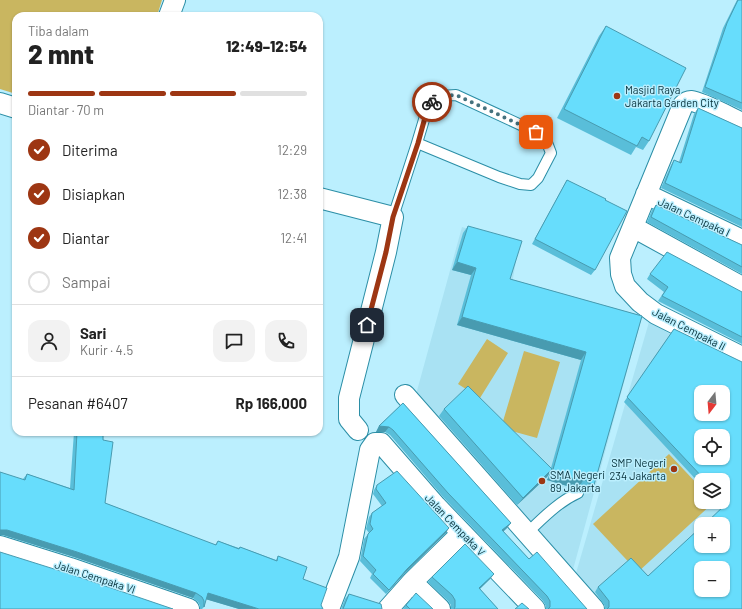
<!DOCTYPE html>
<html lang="id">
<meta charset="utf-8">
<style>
body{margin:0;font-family:Barlow,sans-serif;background:#f2f2f2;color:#222;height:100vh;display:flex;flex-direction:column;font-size:15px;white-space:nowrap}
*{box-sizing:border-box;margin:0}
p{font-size:13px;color:#767676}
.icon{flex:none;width:22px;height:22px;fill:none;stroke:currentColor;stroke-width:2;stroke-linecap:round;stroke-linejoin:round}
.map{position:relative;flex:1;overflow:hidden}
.details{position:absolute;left:12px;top:12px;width:311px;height:424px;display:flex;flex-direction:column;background:#fff;border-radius:12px;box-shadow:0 1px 3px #0004}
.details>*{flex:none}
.needle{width:26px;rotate:196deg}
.controls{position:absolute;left:694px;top:385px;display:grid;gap:8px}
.controls a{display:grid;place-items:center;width:36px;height:36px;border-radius:8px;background:#fff;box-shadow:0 1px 3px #0004;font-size:20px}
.pin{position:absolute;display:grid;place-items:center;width:34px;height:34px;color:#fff;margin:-17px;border-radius:8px;box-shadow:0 2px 6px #0006}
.courier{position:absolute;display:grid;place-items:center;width:40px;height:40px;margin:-20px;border:3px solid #9d3613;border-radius:50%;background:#fff;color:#222;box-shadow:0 1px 5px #0007}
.overview em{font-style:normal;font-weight:800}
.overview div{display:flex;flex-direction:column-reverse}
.overview{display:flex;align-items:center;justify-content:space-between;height:68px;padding:0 16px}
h1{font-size:26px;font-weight:800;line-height:30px}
.bar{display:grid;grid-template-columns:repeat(4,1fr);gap:6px 4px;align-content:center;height:48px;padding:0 16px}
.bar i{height:5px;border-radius:3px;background:#e0e0e0}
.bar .current{background:#9d3613}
.bar p{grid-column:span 4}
.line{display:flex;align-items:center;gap:10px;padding:0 16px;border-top:1px solid #e0e0e0}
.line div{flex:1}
.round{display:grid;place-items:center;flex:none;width:42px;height:42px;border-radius:12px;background:#f2f2f2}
ol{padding:0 16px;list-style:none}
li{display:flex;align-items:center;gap:12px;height:44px}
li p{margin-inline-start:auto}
li .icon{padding:4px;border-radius:50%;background:#9d3613;color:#fff;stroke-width:4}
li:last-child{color:#767676}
li i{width:22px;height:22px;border:2px solid #e0e0e0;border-radius:50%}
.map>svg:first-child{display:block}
.built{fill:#a9e2f3;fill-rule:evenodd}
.green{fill:#c9b660}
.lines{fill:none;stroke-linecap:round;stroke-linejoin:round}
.service-casing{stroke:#2b8ea6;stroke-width:12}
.minor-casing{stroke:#2b8ea6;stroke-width:22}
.service{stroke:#fff;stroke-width:10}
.minor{stroke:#fff;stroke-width:20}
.wall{fill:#59bed9}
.shaded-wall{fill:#489bb0}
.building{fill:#67ddfc;stroke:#489bb0;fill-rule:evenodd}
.done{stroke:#45727e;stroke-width:4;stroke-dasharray:0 7.2}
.route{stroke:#9d3613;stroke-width:5}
.poi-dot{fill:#9d3613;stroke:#bbeffe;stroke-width:1.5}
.labels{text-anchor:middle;stroke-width:3;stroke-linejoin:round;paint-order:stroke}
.poi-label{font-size:11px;fill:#052f39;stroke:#bbeffe;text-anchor:start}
.street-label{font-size:11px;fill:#052f39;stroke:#bbeffe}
</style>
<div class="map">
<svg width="742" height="609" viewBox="0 0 742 609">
<rect width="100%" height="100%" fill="#bbeffe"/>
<path class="built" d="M 462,227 L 519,244 L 512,284 L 641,320 L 571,577 L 415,398 Z
M 649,322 L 728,367 L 701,392 L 701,414 L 742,448 L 723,568 L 701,568 L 701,590 L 688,609 L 600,609 L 574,580 ZM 701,436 L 723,436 L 723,458 L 701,458 ZM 701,480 L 723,480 L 723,502 L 701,502 ZM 701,524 L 723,524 L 723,546 L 701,546 Z"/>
<path class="green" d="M 0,0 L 162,0 L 157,16 L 16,16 L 16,94 L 0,89 Z
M 487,339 L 508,353 L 480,398 L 458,384 Z
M 524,351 L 560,362 L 537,438 L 501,428 Z
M 669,454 L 701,488 L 701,502 L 714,502 L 638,572 L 593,524 Z"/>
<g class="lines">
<defs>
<path id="service" d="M 393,217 L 417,143 L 499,177 L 520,184 L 531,185 L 538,178 L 551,153 L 546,140 L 536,132 L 456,95 L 441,96 L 429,103 L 417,143
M 527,533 C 543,518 558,502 578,493"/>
<path id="minor" d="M 169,16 L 175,0
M 0,103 L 16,108
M 742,123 C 731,118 702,102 691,101 C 687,101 685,103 683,105 L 620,258 L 621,274 L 625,286 L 640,302 L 656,314 L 742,357
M 646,194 L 742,240
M 319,198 L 393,217 L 386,252 L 349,398 L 349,419 L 358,430
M 633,227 L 742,287
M 405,395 L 594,609
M 0,546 L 70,568 L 189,609
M 412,582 L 440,609
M 329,609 L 349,557 L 370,450 L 375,443 L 381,443 L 436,506 L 535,609
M 388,609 L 412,582 L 462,533"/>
</defs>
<use href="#service" class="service-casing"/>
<use href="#minor" class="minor-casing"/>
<use href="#service" class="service"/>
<use href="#minor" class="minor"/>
</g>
<path class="wall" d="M 737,0 L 742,0 L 742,110 L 702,92 L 723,28 Z
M 606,26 L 649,141 L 643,150 L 636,147 L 631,155 L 557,118 L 599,36 Z
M 698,108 L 742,128 L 742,227 L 661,188 L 671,165 L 674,160 L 679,162 L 694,114 Z
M 567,180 L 605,200 L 595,270 L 591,275 L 532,244 L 564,185 Z
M 656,205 L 742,245 L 742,274 L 647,222 L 652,210 Z
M 468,226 L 510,279 L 642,316 L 594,485 L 589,492 L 584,491 L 579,487 L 574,488 L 547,480 L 550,472 L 547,477 L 517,505 L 439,416 L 444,409 L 551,468 L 581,360 L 457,325 L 471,275 L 452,270 L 463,233 Z
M 650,274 L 742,292 L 742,344 L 658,301 L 664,292 L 647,279 Z
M 674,329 L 741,362 L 742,609 L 605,609 L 605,606 L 595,592 L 598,587 L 648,576 L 722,508 L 717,502 L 723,502 L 723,480 L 701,480 L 701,485 L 624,402 Z
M 403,403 L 511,523 L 507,528 L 503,532 L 529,559 L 587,609 L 546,609 L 546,606 L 543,601 L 444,498 L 390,435 L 385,432 L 376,432 L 379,426 Z
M 74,432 L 103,432 L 105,503 L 215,545 L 218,541 L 239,548 L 240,547 L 276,560 L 278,556 L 303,579 L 321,605 L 323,609 L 239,609 L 206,599 L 204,607 L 202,609 L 200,609 L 200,606 L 198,602 L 193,598 L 74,557 L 3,535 L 23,479 L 27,474 L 70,488 Z
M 377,485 L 446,533 L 404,574 L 386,594 L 370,578 L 372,574 L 360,561 L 364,539 L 369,533 L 366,529 L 369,517 L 372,513 L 382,506 L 373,494 L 374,490 Z
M 494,574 L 490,579 L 480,589 L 498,609 L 451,609 L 451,605 L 448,601 L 428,582 L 432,577 Z
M 349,594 L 382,609 L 341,609 L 345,599 Z
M 406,605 L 433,609 L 403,609 Z"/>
<path class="shaded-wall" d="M 457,262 L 476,268 L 471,275 L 452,270 Z
M 462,317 L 586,352 L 581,360 L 457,325 Z
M 379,426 L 389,427 L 385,432 L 376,432 Z
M 552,469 L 547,477 L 517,505 L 523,498 Z
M 552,473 L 584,479 L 579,487 L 574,488 L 547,480 Z
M 589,483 L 594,485 L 589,492 L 584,491 Z
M 511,523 L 507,528 L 498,536 L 502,530 Z
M 449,528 L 446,533 L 404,574 L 386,594 L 389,590 L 407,569 Z
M 0,530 L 7,530 L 77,552 L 196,593 L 193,598 L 74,557 L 3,535 L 0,535 Z
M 494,574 L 490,579 L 475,593 L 479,588 Z
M 208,593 L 259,609 L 239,609 L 205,599 Z"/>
<path class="building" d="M 738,0 L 742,0 L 742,103 L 705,87 L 727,23 Z
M 606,26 L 686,68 L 649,141 L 642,137 L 637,146 L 564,109 Z
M 698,108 L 742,128 L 742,220 L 665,183 L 674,160 L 681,163 Z
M 567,180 L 606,199 L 605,200 L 627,211 L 595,270 L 535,239 Z
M 656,205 L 742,245 L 742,267 L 651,217 Z
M 468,226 L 522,241 L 510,279 L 642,316 L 594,485 L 589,483 L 584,479 L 579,480 L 552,473 L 586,352 L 462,317 L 476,268 L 457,262 Z
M 667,252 L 742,292 L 742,337 L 662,296 L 668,287 L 650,274 Z
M 674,329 L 742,362 L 742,609 L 607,609 L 609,607 L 609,601 L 598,587 L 631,558 L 648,576 L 701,527 L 701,546 L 723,546 L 723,524 L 705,524 L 727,503 L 723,499 L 723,480 L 705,480 L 627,397 ZM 701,392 L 723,392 L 723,414 L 701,414 ZM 701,436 L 723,436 L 723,458 L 701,458 ZM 701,568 L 723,568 L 723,590 L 701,590 Z
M 468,386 L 552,469 L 523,498 L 444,409 Z
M 403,403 L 511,523 L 502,530 L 529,559 L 537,552 L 587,609 L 548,609 L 550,607 L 550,601 L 547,596 L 448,493 L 393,430 L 389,427 L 379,426 Z
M 77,432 L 103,432 L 103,440 L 113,442 L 105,503 L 216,545 L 218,541 L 239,549 L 240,547 L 277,561 L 278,556 L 307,567 L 303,579 L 327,588 L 321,605 L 323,609 L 259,609 L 208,593 L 204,607 L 204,601 L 202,597 L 196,593 L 77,552 L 7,530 L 0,530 L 0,472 L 25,480 L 27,474 L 74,490 Z
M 397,471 L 449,528 L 407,569 L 389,590 L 373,574 L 376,570 L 363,556 L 368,534 L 373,529 L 370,524 L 372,513 L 386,503 L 376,489 L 377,485 Z
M 465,544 L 494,574 L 479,588 L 498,609 L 454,609 L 455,607 L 455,600 L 452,595 L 432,577 Z
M 0,552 L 70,574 L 173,609 L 0,609 Z
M 416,593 L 433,609 L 410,609 L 406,605 Z
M 349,594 L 381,604 L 382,609 L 343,609 Z
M 522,603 L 529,609 L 515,609 Z"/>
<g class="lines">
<path class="done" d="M 432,102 L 441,96 L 456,95 L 536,132"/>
<path class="route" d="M 367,325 L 386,252 L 393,217 L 418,143 L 429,103 L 432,102"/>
</g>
<g class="poi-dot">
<circle cx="617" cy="96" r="4"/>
<circle cx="674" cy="469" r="4"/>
<circle cx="542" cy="481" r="4"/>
</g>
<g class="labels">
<g class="poi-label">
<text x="625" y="94">Masjid Raya<tspan x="625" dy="13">Jakarta Garden City</tspan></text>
<text x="666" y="467" text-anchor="end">SMP Negeri<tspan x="666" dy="13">234 Jakarta</tspan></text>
<text x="550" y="479">SMA Negeri<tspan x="550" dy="13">89 Jakarta</tspan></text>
</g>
<g class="street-label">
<text transform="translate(694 217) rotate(25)" y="4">Jalan Cempaka I</text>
<text transform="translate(689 329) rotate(27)" y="4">Jalan Cempaka II</text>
<text transform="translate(455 525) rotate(46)" y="4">Jalan Cempaka V</text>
<text transform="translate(95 577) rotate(18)" y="4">Jalan Cempaka VI</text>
</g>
</g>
</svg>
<div class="controls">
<a><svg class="needle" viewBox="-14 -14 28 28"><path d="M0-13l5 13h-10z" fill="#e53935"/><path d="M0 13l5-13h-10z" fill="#767676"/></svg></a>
<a><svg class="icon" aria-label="locate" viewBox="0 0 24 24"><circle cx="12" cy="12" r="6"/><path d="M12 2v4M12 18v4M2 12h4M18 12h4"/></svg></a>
<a><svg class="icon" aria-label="layers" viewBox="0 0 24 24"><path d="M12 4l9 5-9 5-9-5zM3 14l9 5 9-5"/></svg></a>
<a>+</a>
<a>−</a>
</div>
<div class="pin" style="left:536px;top:132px;background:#ea580c"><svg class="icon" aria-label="bag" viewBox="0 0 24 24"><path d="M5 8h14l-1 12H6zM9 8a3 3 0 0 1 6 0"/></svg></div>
<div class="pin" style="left:367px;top:325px;background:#1f2937"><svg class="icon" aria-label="home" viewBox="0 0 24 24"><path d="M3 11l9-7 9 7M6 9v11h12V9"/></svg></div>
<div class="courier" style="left:432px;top:102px"><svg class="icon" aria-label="bike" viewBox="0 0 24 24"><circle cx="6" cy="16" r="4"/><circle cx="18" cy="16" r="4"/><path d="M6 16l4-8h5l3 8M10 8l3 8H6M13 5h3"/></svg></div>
<section class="details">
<div class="overview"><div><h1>2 mnt</h1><p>Tiba dalam</p></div><em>12:49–12:54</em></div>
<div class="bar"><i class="current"></i><i class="current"></i><i class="current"></i><i></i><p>Diantar · 70 m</p></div>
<ol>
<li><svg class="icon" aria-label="check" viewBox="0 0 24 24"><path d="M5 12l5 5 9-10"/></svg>Diterima<p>12:29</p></li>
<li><svg class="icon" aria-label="check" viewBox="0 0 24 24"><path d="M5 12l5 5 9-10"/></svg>Disiapkan<p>12:38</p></li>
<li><svg class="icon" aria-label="check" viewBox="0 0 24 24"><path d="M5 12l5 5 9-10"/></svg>Diantar<p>12:41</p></li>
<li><i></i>Sampai</li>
</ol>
<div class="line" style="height:72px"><a class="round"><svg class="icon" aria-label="person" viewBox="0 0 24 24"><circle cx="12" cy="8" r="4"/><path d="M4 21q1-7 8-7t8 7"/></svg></a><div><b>Sari</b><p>Kurir · 4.5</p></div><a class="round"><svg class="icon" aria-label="chat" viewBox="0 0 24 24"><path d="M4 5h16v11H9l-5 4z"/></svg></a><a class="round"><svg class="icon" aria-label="phone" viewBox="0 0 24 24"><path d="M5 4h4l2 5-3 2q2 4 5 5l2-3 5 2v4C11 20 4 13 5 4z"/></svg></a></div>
<div class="line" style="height:52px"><div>Pesanan #6407</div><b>Rp 166,000</b></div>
</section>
</div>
